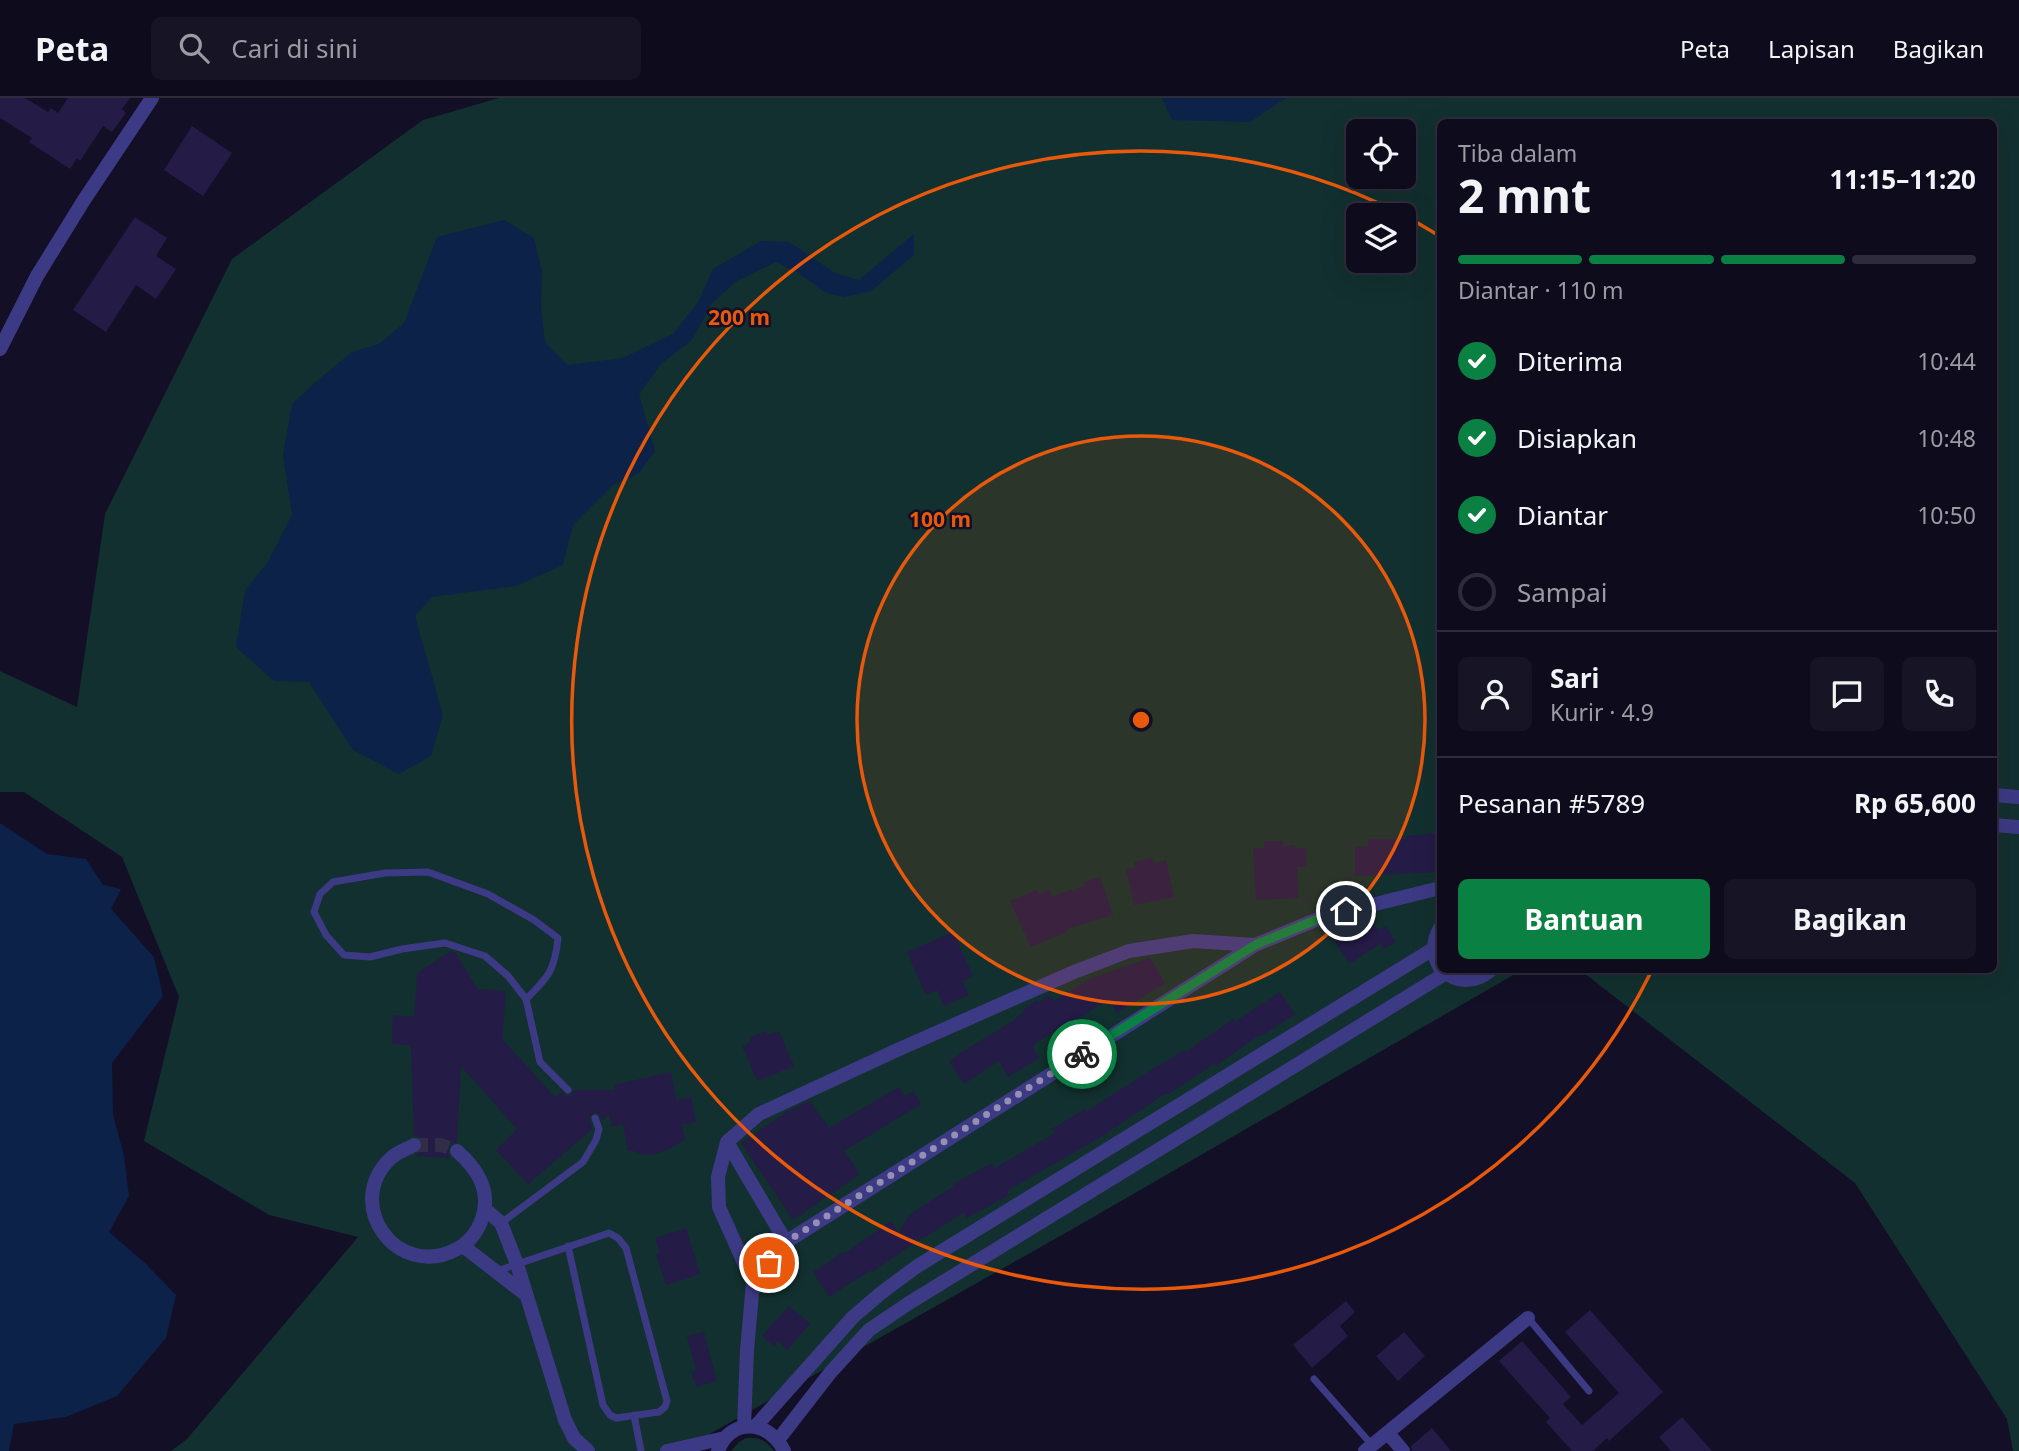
<!DOCTYPE html>
<html lang="id">
<meta charset="utf-8">
<style>
body{margin:0;font-family:"Noto Sans",sans-serif;background:#171425;color:#f1f3f6;height:100vh;display:flex;flex-direction:column;font-size:26px;white-space:nowrap}
*{box-sizing:border-box;margin:0}
p{font-size:23px;color:#9b9ba3}
.icon{flex:none;width:38px;height:38px;fill:none;stroke:currentColor;stroke-width:2;stroke-linecap:round;stroke-linejoin:round}
.map{position:relative;flex:1;overflow:hidden}
.drawer{position:absolute;left:1437px;top:21px;width:560px;height:854px;display:flex;flex-direction:column;background:#0e0b1c;border-radius:10px;box-shadow:0 7px 28px #0002,0 0 0 2px #2e2b3b}
.drawer>*{flex:none}
.buttons{position:absolute;left:1346px;top:21px;display:grid;gap:14px}
.buttons a{display:grid;place-items:center;width:70px;height:70px;border-radius:10px;background:#0e0b1c;box-shadow:0 7px 28px #0002,0 0 0 2px #2e2b3b;font-size:35px}
.pin{position:absolute;display:grid;place-items:center;width:60px;height:60px;color:#fff;margin:-30px;border:4px solid #fff;border-radius:50%;box-shadow:0 2px 7px #0007}
.courier{position:absolute;display:grid;place-items:center;width:70px;height:70px;margin:-35px;border:5px solid #0b8043;border-radius:50%;background:#fff;color:#222;box-shadow:0 2px 9px #0007}
.headline em{font-style:normal;font-weight:700}
.headline div{display:flex;flex-direction:column-reverse}
.headline{display:flex;align-items:center;justify-content:space-between;height:119px;padding:0 21px}
h1{font-size:46px;font-weight:700;line-height:52px}
.bar{display:grid;grid-template-columns:repeat(4,1fr);gap:10px 7px;align-content:center;height:84px;padding:0 21px}
.bar i{height:9px;border-radius:5px;background:#2e2b3b}
.bar .selected{background:#0b8043}
.bar p{grid-column:span 4}
.line{display:flex;align-items:center;gap:18px;padding:0 21px;border-top:2px solid #2e2b3b}
.line div{flex:1}
.round{display:grid;place-items:center;flex:none;width:74px;height:74px;border-radius:10px;background:#171425}
ol{padding:0 21px;list-style:none}
li{display:flex;align-items:center;gap:21px;height:77px}
li p{margin-inline-start:auto}
li .icon{padding:7px;border-radius:50%;background:#0b8043;color:#fff;stroke-width:4}
li:last-child{color:#9b9ba3}
li i{width:38px;height:38px;border:4px solid #2e2b3b;border-radius:50%}
.primary-button{display:flex;gap:14px;margin-top:auto;padding:14px 21px}
.primary-button a{flex:1;height:80px;border-radius:10px;background:#0b8043;color:#fff;font-size:28px;font-weight:700;line-height:80px;text-align:center}
.primary-button a+a{background:#171425;color:#f1f3f6}
header{display:flex;align-items:center;gap:42px;box-sizing:border-box;height:98px;padding:0 35px;background:#0e0b1c;border-bottom:2px solid #2e2b3b}
header strong{font-size:33px}
nav{display:flex;gap:38px;margin-inline-start:auto;font-size:24px}
.search{width:490px;height:63px;background:#171425;display:flex;align-items:center;gap:18px;box-sizing:border-box;padding:0 24px;border-radius:10px;color:#9b9ba3;font-size:26px}
.map>svg:first-child{display:block}
.green{fill:#12302f;fill-rule:evenodd}
.water{fill:#0c2248}
.building{fill:#241b47}
.lines{fill:none;stroke-linecap:round;stroke-linejoin:round}
.minor-tunnel{stroke:#312d47;stroke-width:14;stroke-dasharray:14 7;stroke-linecap:butt}
.service{stroke:#3d3a85;stroke-width:7}
.minor{stroke:#3d3a85;stroke-width:14}
.done{stroke:#948fb3;stroke-width:7;stroke-dasharray:0 12.6}
.route{stroke:#0b8043;stroke-width:9}
.ring{fill:none;stroke:#e8590c;stroke-width:3.5}
.centre{fill:#e8590c;stroke:#130f26;stroke-width:3.5}
.ring-label{font-size:21px;text-anchor:middle;font-weight:bold;fill:#e8590c;stroke:#130f26;stroke-width:5;stroke-linejoin:round;paint-order:stroke}
</style>
<header>
<strong>Peta</strong>
<div class="search"><svg class="icon" aria-label="search" viewBox="0 0 24 24"><circle cx="10" cy="10" r="6"/><path d="M15 15l6 6"/></svg>Cari di sini</div>
<nav><a>Peta</a><a>Lapisan</a><a>Bagikan</a></nav>
</header>
<div class="map">
<svg width="2019" height="1353" viewBox="0 0 2019 1353">
<rect width="100%" height="100%" fill="#130f26"/>
<path class="green" d="M 499,0 L 2019,0 L 2019,1353 L 2013,1353 L 2007,1321 L 1855,1085 L 1580,872 L 1993,872 L 1993,24 L 1440,24 L 1440,872 L 1522,872 L 1076,1129 L 706,1338 L 696,1353 L 171,1353 L 187,1341 L 358,1139 L 269,1117 L 144,1043 L 179,899 L 122,759 L 24,694 L 0,694 L 0,573 L 77,609 L 105,416 L 232,161 L 423,22 ZM 1358,33 L 1404,33 L 1404,79 L 1358,79 ZM 1358,117 L 1404,117 L 1404,163 L 1358,163 Z
M 746,1340 C 759,1339 766,1342 774,1353 L 731,1353 L 739,1344 Z"/>
<path class="water" d="M 1162,0 L 1286,0 L 1250,24 L 1172,22 Z
M 504,122 L 534,140 L 542,174 L 541,208 L 545,244 L 568,267 L 623,260 L 674,235 L 698,204 L 713,171 L 761,143 L 789,144 L 835,175 L 859,182 L 914,136 L 914,157 L 871,193 L 844,199 L 826,195 L 797,174 L 776,164 L 737,183 L 712,205 L 692,242 L 661,266 L 639,296 L 655,353 L 639,375 L 613,387 L 573,427 L 563,467 L 516,488 L 432,499 L 415,518 L 443,617 L 431,658 L 399,676 L 353,652 L 309,584 L 274,583 L 236,549 L 245,492 L 267,465 L 292,417 L 283,357 L 292,306 L 318,282 L 352,254 L 379,246 L 404,225 L 437,139 Z
M 0,725 L 47,756 L 86,761 L 103,787 L 121,791 L 111,811 L 154,859 L 163,898 L 112,965 L 113,1016 L 124,1058 L 129,1098 L 109,1134 L 145,1165 L 176,1197 L 166,1240 L 117,1298 L 66,1319 L 14,1326 L 9,1353 L 0,1353 Z"/>
<path class="building" d="M 0,0 L 25,0 L 48,14 L 51,10 L 58,15 L 68,0 L 130,0 L 122,11 L 126,15 L 112,34 L 103,28 L 80,63 L 77,60 L 70,71 L 29,44 L 32,40 L 0,20 Z
M 192,28 L 232,55 L 203,98 L 164,72 Z
M 135,119 L 167,140 L 156,158 L 176,171 L 156,201 L 136,187 L 106,234 L 73,212 Z
M 1440,735 L 1440,774 L 1355,778 L 1355,749 L 1368,748 L 1368,741 L 1406,741 L 1406,738 Z
M 1264,743 L 1283,743 L 1283,748 L 1295,747 L 1295,751 L 1306,750 L 1307,769 L 1297,769 L 1299,800 L 1256,802 L 1253,750 L 1265,750 Z
M 1152,760 L 1154,765 L 1166,762 L 1174,799 L 1134,807 L 1126,771 L 1135,769 L 1134,764 Z
M 1100,779 L 1113,817 L 1067,831 L 1068,833 L 1031,849 L 1010,803 L 1037,792 L 1039,796 L 1049,792 L 1052,798 L 1085,788 L 1083,784 Z
M 1369,818 L 1378,832 L 1386,828 L 1396,844 L 1384,851 L 1380,846 L 1349,866 L 1334,842 L 1342,837 L 1339,833 L 1361,819 Z
M 953,834 L 973,878 L 962,883 L 969,897 L 944,908 L 937,892 L 926,897 L 907,854 Z
M 451,853 L 456,855 L 477,891 L 506,893 L 502,941 L 555,999 L 562,994 L 566,998 L 570,998 L 574,992 L 615,992 L 614,987 L 671,974 L 676,1002 L 691,999 L 696,1024 L 682,1027 L 685,1042 L 663,1054 L 648,1057 L 637,1055 L 634,1053 L 628,1053 L 623,1026 L 612,1029 L 609,1017 L 602,1022 L 599,1016 L 594,1014 L 589,1020 L 592,1031 L 528,1086 L 496,1052 L 517,1031 L 461,968 L 457,1044 L 451,1046 L 448,1050 L 450,1060 L 414,1058 L 422,1053 L 424,1047 L 420,1039 L 414,1037 L 411,947 L 392,946 L 393,917 L 414,919 L 417,875 Z
M 1150,860 L 1165,885 L 1117,915 L 1109,901 L 1069,926 L 1068,924 L 1032,948 L 1039,960 L 1008,979 L 999,963 L 964,986 L 949,963 L 957,958 L 957,957 L 1018,920 L 1016,919 L 1025,913 L 1024,911 L 1037,902 L 1039,904 L 1049,897 L 1054,903 L 1092,880 Z
M 1280,894 L 1295,916 L 1260,939 L 1259,937 L 1216,968 L 1214,966 L 1167,997 L 1166,995 L 1104,1037 L 1007,1093 L 1009,1097 L 967,1120 L 964,1114 L 924,1140 L 923,1139 L 872,1174 L 871,1172 L 829,1199 L 813,1174 L 843,1154 L 844,1156 L 891,1123 L 899,1135 L 909,1117 L 954,1088 L 953,1086 L 992,1065 L 995,1070 L 1055,1035 L 1052,1031 L 1085,1011 L 1087,1013 L 1151,972 L 1185,952 L 1186,954 L 1234,920 L 1236,923 Z
M 766,933 L 768,937 L 779,933 L 794,968 L 757,983 L 742,948 L 751,944 L 749,940 Z
M 899,989 L 905,998 L 913,993 L 921,1006 L 844,1053 L 860,1076 L 793,1122 L 741,1045 L 788,1013 L 810,1003 L 829,1030 Z
M 686,1130 L 700,1176 L 666,1187 L 656,1156 L 660,1155 L 655,1140 Z
M 1346,1203 L 1355,1214 L 1340,1228 L 1348,1238 L 1312,1270 L 1293,1247 Z
M 789,1208 L 810,1226 L 787,1252 L 778,1243 L 774,1248 L 762,1238 Z
M 1590,1212 L 1663,1294 L 1609,1343 L 1607,1340 L 1593,1353 L 1572,1353 L 1546,1324 L 1550,1320 L 1499,1263 L 1522,1243 L 1571,1299 L 1563,1306 L 1582,1327 L 1619,1295 L 1565,1234 Z
M 704,1234 L 717,1283 L 696,1289 L 691,1274 L 696,1273 L 687,1238 Z
M 1404,1234 L 1425,1258 L 1398,1283 L 1376,1258 Z
M 1682,1319 L 1712,1353 L 1671,1353 L 1659,1339 Z
M 1432,1330 L 1451,1353 L 1412,1353 L 1411,1348 Z"/>
<g class="lines">
<path class="minor-tunnel" d="M 414,1047 L 441,1047 L 457,1053"/>
<path class="service" d="M 526,901 C 549,879 555,871 558,840 L 534,822 L 488,796 L 428,774 L 385,775 L 333,784 L 320,796 L 314,814 L 326,837 L 344,857 L 370,859 L 402,851 L 445,845 L 485,858 L 508,878 L 526,901 L 540,964 L 568,992
M 501,1125 L 583,1064 L 596,1042 L 599,1031 L 595,1020
M 497,1173 L 609,1135 L 618,1140 L 626,1150 L 667,1303 L 665,1309 L 659,1314 L 616,1320 L 610,1317 L 603,1307 L 568,1148
M 1528,1220 L 1589,1293
M 1314,1281 L 1372,1347
M 634,1317 L 641,1353"/>
<path class="minor" d="M 0,251 L 37,178 L 84,102 L 152,0
M 1993,697 L 2019,699
M 1993,727 L 2019,729
M 1440,830 C 1432,844 1432,856 1440,870
M 1442,872 C 1457,886 1475,885 1491,872
M 727,1044 L 786,1144
M 414,1047 C 407,1051 397,1054 391,1060 C 342,1106 397,1183 457,1151 C 471,1144 481,1129 484,1113 C 489,1088 475,1069 457,1053
M 485,1111 L 501,1125 L 517,1166 L 565,1322 L 574,1340 L 588,1353
M 463,1148 L 525,1196
M 753,1185 L 719,1109 L 718,1079 L 727,1044 L 759,1016 L 895,953 L 1074,874 L 1129,853 L 1193,843 L 1255,847
M 744,1329 L 747,1252 L 753,1185 L 786,1144 L 1255,847 L 1323,819 L 1440,790
M 755,1329 L 853,1219 L 881,1195 L 916,1169 L 1433,851
M 1388,1335 L 1403,1353
M 778,1342 L 830,1275 L 869,1232 L 909,1205 L 1446,875
M 667,1353 L 725,1340
M 718,1353 C 730,1319 770,1322 784,1353
M 1365,1353 L 1528,1220"/>
</g>
<g class="lines">
<path class="done" d="M 769,1165 L 786,1144 L 1082,956"/>
<path class="route" d="M 1082,956 L 1255,847 L 1323,819 L 1346,813"/>
</g>
<circle cx="1141" cy="622" r="284" fill="#e8590c" fill-opacity=".12"/>
<g class="ring">
<circle cx="1141" cy="622" r="284"/>
<path d="M1650 876A569 569 0 1 1 1438 137"/>
</g>
<circle cx="1141" cy="622" r="10" class="centre"/>
<g class="ring-label">
<text x="739" y="227">200 m</text>
<text x="940" y="429">100 m</text>
</g>
</svg>
<div class="buttons">
<a><svg class="icon" aria-label="locate" viewBox="0 0 24 24"><circle cx="12" cy="12" r="6"/><path d="M12 2v4M12 18v4M2 12h4M18 12h4"/></svg></a>
<a><svg class="icon" aria-label="layers" viewBox="0 0 24 24"><path d="M12 4l9 5-9 5-9-5zM3 14l9 5 9-5"/></svg></a>
</div>
<div class="pin" style="left:769px;top:1165px;background:#ea580c"><svg class="icon" aria-label="bag" viewBox="0 0 24 24"><path d="M5 8h14l-1 12H6zM9 8a3 3 0 0 1 6 0"/></svg></div>
<div class="pin" style="left:1346px;top:813px;background:#1f2937"><svg class="icon" aria-label="home" viewBox="0 0 24 24"><path d="M3 11l9-7 9 7M6 9v11h12V9"/></svg></div>
<div class="courier" style="left:1082px;top:956px"><svg class="icon" aria-label="bike" viewBox="0 0 24 24"><circle cx="6" cy="16" r="4"/><circle cx="18" cy="16" r="4"/><path d="M6 16l4-8h5l3 8M10 8l3 8H6M13 5h3"/></svg></div>
<section class="drawer">
<div class="headline"><div><h1>2 mnt</h1><p>Tiba dalam</p></div><em>11:15–11:20</em></div>
<div class="bar"><i class="selected"></i><i class="selected"></i><i class="selected"></i><i></i><p>Diantar · 110 m</p></div>
<ol>
<li><svg class="icon" aria-label="check" viewBox="0 0 24 24"><path d="M5 12l5 5 9-10"/></svg>Diterima<p>10:44</p></li>
<li><svg class="icon" aria-label="check" viewBox="0 0 24 24"><path d="M5 12l5 5 9-10"/></svg>Disiapkan<p>10:48</p></li>
<li><svg class="icon" aria-label="check" viewBox="0 0 24 24"><path d="M5 12l5 5 9-10"/></svg>Diantar<p>10:50</p></li>
<li><i></i>Sampai</li>
</ol>
<div class="line" style="height:126px"><a class="round"><svg class="icon" aria-label="person" viewBox="0 0 24 24"><circle cx="12" cy="8" r="4"/><path d="M4 21q1-7 8-7t8 7"/></svg></a><div><b>Sari</b><p>Kurir · 4.9</p></div><a class="round"><svg class="icon" aria-label="chat" viewBox="0 0 24 24"><path d="M4 5h16v11H9l-5 4z"/></svg></a><a class="round"><svg class="icon" aria-label="phone" viewBox="0 0 24 24"><path d="M5 4h4l2 5-3 2q2 4 5 5l2-3 5 2v4C11 20 4 13 5 4z"/></svg></a></div>
<div class="line" style="height:91px"><div>Pesanan #5789</div><b>Rp 65,600</b></div>
<div class="primary-button"><a>Bantuan</a><a>Bagikan</a></div>
</section>
</div>
